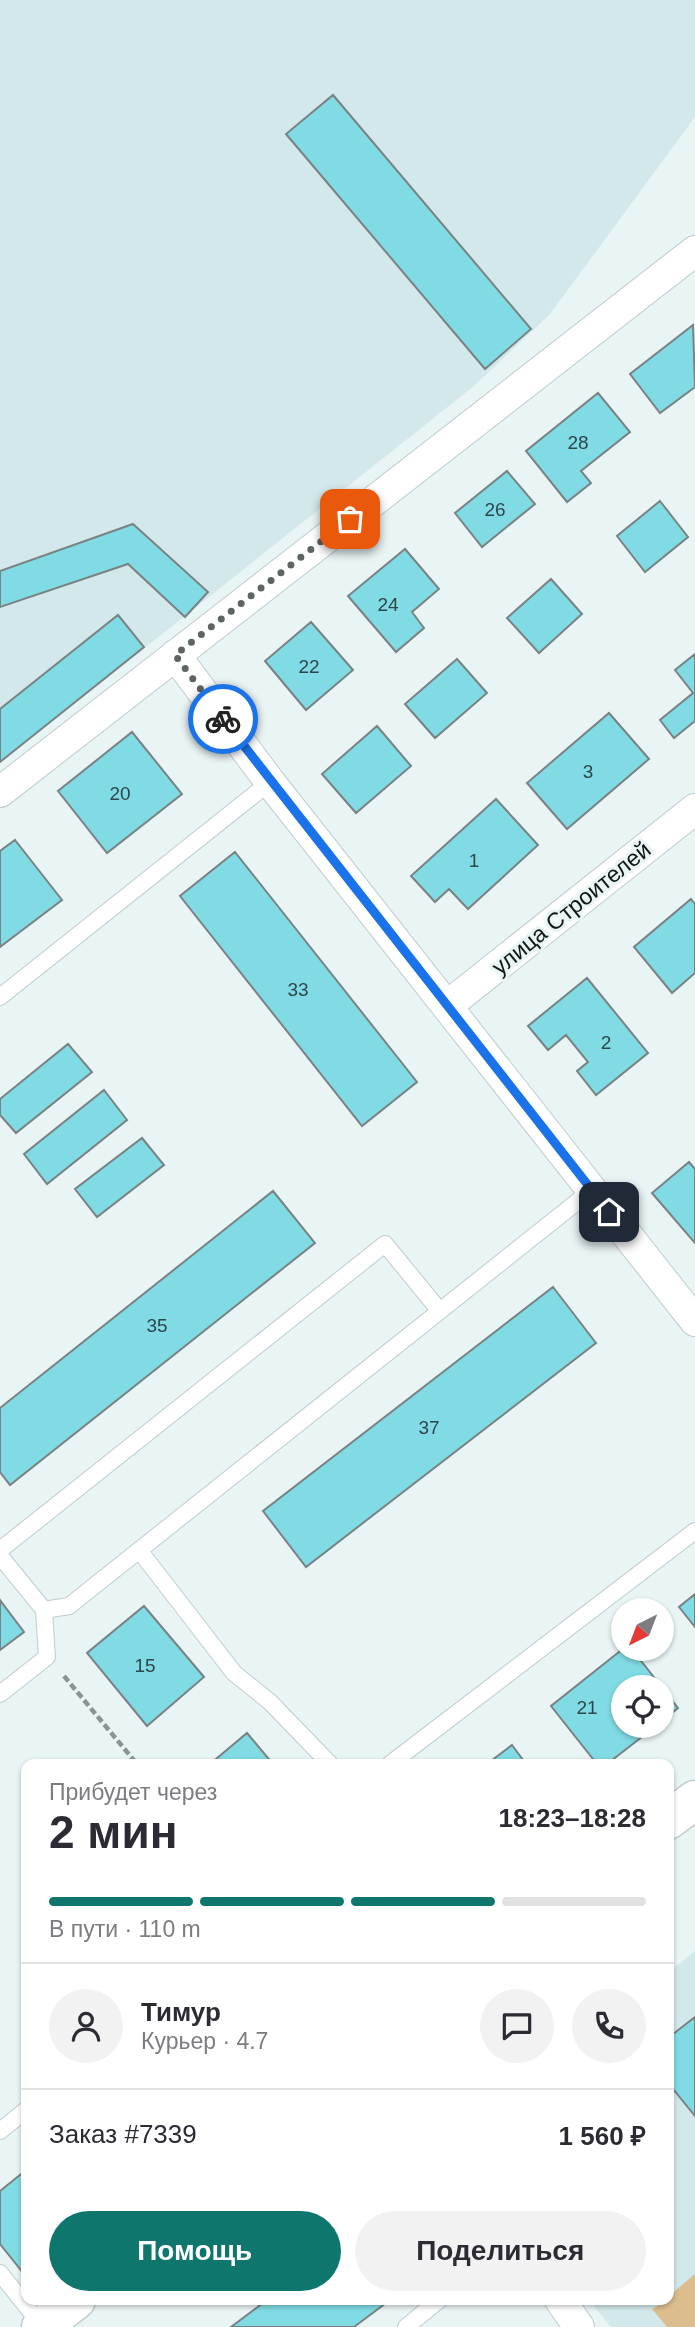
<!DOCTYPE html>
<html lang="ru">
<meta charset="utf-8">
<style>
body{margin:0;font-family:Helvetica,sans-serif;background:#f2f2f3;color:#2b2b33;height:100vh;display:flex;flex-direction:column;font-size:26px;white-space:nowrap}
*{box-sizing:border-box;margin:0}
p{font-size:23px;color:#7c7c81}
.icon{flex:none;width:38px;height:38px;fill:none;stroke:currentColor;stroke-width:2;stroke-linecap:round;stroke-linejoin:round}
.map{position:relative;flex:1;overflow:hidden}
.side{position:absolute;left:21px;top:1759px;width:653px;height:546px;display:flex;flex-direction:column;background:#fff;border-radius:14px;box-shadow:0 2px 5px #0004}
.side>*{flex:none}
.needle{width:46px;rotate:222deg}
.buttons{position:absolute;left:611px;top:1598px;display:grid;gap:14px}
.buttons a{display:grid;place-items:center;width:63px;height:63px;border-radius:50%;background:#fff;box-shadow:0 2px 5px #0004;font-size:35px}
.pin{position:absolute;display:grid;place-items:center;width:60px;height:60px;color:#fff;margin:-30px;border-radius:14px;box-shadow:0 4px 10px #0006}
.courier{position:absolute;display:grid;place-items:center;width:70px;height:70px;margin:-35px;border:5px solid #1a73e8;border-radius:50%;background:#fff;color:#222;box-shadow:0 2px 9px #0007}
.overview em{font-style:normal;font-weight:700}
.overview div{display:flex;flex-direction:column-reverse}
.overview{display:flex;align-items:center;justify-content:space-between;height:119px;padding:0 28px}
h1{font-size:46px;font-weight:700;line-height:52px}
.bar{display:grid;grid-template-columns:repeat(4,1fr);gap:10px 7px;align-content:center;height:84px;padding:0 28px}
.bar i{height:9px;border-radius:5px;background:#e1e1e2}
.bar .on{background:#0f766e}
.bar p{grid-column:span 4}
.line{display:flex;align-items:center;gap:18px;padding:0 28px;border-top:2px solid #e1e1e2}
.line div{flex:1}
.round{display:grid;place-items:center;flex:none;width:74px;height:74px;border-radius:37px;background:#f2f2f3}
.button{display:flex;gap:14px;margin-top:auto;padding:14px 28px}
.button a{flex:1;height:80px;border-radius:42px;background:#0f766e;color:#fff;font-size:28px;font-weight:700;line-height:80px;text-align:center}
.button a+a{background:#f2f2f3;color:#2b2b33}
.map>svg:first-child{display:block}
.built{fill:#d3e8ea}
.green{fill:#dcbe8e}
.building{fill:#81dbe4;stroke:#798384;stroke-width:2}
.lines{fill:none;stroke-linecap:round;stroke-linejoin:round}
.lane-casing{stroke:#c0cccd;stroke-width:18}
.street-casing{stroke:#c0cccd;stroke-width:32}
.secondary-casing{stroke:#c0cccd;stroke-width:41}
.path{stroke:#8b9394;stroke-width:4.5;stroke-dasharray:7 3.5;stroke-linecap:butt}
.lane{stroke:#fff;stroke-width:16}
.street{stroke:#fff;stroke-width:30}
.secondary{stroke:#fff;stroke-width:38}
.done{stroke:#5d6464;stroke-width:7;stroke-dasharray:0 12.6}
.route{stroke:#1a73e8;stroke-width:9}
.labels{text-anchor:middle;stroke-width:6;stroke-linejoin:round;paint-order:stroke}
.number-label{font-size:19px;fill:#2e474a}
.street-label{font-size:23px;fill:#121616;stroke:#e9f4f5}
</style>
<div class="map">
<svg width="695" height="2327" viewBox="0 0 695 2327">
<rect width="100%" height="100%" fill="#e9f4f5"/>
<path class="built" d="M 0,0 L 695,0 L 695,117 L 550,314 L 474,386 L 0,763 Z
M 695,1951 L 695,2327 L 611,2327 L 589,2300 L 668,2300 L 669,1972 Z"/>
<path class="green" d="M 695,2274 L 695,2327 L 667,2327 L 652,2309 L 668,2300 L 669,2296 Z"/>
<path class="building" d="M 333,95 L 531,329 L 485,369 L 286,134 Z
M 693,325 L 695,387 L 660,413 L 630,374 Z
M 598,393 L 630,432 L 581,471 L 591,483 L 567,502 L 526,451 Z
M 507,471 L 535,504 L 482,547 L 455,513 Z
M 660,501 L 688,537 L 645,572 L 617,536 Z
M 133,524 L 208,592 L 185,617 L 128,564 L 0,607 L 0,571 Z
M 405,549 L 439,589 L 412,612 L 424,628 L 396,652 L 348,596 Z
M 551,579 L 582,614 L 539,653 L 507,618 Z
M 118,615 L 144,647 L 0,762 L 0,709 Z
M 311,622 L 353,670 L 306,710 L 265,661 Z
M 695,654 L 695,721 L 674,738 L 660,720 L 693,693 L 675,670 Z
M 457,659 L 487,693 L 435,738 L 405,704 Z
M 609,713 L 649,759 L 567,829 L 527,783 Z
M 377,726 L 411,766 L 356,813 L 322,774 Z
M 132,732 L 182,794 L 107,853 L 58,791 Z
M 496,799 L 538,845 L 468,909 L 449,889 L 435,902 L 411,876 Z
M 15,840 L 62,900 L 0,947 L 0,851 Z
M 235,852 L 417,1082 L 362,1126 L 180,896 Z
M 691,899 L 695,904 L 695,973 L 672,993 L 634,947 Z
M 587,978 L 648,1053 L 596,1095 L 577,1071 L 588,1062 L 566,1035 L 548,1050 L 528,1026 Z
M 68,1044 L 92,1072 L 16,1133 L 0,1115 L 0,1099 Z
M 104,1090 L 127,1120 L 47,1184 L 24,1154 Z
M 142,1138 L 164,1165 L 97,1217 L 75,1189 Z
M 689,1162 L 695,1169 L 695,1243 L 652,1193 Z
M 273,1191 L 315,1243 L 10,1485 L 0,1472 L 0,1408 Z
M 553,1287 L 596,1343 L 306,1567 L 263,1511 Z
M 695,1594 L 695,1627 L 679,1607 Z
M 0,1600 L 24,1632 L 0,1650 Z
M 144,1606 L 204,1677 L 147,1726 L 87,1653 Z
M 624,1648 L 631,1648 L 678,1708 L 662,1721 L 662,1687 L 623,1687 L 623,1726 L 656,1726 L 607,1764 L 597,1764 L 551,1706 Z
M 247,1733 L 273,1764 L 210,1764 Z
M 512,1745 L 526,1764 L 487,1764 Z
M 695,2017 L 695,2116 L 668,2083 L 668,2038 Z
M 26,2170 L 26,2272 L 24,2274 L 0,2244 L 0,2191 Z
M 267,2300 L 390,2300 L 354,2327 L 231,2327 Z"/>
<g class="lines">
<defs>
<path id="lane" d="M 0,997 L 270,782
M 0,1550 L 385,1244 L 439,1310
M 139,1550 L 234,1673 L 270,1702 L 330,1764
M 0,1556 L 44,1610 L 47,1657 L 0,1694
M 44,1610 L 69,1606 L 592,1190
M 390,1764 L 695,1531
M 0,2131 L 26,2110
M 0,2273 L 43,2327
M 406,2327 L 439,2300"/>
<path id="street" d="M 175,655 L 270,782 L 695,1321
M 0,792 L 695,251
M 447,1006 L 695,809
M 560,2300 L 579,2327"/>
<path id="secondary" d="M 668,1820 L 695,1800
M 41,2327 L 76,2300"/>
</defs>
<use href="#lane" class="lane-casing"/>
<use href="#street" class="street-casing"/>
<use href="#secondary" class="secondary-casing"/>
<path class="path" d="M 64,1676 L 137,1764"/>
<use href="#lane" class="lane"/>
<use href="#street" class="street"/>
<use href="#secondary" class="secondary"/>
</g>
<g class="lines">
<path class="done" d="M 223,719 L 175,655 L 350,519"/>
<path class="route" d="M 223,719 L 609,1212"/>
</g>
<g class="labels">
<g class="number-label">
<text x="578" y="449">28</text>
<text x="495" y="516">26</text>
<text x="388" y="611">24</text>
<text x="309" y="673">22</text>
<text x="588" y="778">3</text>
<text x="120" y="800">20</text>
<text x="474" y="867">1</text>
<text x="298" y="996">33</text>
<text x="606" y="1049">2</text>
<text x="157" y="1332">35</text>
<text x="429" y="1434">37</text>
<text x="145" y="1672">15</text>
<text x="587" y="1714">21</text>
</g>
<g class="street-label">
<text transform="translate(571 908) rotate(-39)" y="8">улица Строителей</text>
</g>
</g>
</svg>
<div class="buttons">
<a><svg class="needle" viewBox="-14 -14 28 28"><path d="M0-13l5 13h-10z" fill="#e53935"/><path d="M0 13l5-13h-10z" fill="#7c7c81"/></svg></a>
<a><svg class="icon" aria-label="locate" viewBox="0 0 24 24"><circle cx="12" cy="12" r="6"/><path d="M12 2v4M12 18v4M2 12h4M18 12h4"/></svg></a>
</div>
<div class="pin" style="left:350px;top:519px;background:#ea580c"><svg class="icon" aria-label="bag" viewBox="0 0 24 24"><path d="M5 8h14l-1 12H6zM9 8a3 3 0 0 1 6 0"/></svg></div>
<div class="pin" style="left:609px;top:1212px;background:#1f2937"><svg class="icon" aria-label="home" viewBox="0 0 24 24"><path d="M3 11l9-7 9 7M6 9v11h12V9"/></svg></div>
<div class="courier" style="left:223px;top:719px"><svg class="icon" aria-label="bike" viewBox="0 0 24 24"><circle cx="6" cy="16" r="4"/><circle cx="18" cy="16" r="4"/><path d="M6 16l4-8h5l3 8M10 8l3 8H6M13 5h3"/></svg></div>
<section class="side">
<div class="overview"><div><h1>2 мин</h1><p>Прибудет через</p></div><em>18:23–18:28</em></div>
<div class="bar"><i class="on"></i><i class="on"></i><i class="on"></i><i></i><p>В пути · 110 m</p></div>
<div class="line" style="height:126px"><a class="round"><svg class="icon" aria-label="person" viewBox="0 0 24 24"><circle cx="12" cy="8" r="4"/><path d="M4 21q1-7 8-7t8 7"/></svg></a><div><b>Тимур</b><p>Курьер · 4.7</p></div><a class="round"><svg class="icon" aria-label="chat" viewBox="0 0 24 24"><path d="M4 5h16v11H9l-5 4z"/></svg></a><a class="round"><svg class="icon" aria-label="phone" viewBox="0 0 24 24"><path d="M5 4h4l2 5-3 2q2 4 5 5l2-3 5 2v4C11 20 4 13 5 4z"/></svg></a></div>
<div class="line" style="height:91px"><div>Заказ #7339</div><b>1 560 ₽</b></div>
<div class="button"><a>Помощь</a><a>Поделиться</a></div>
</section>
</div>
